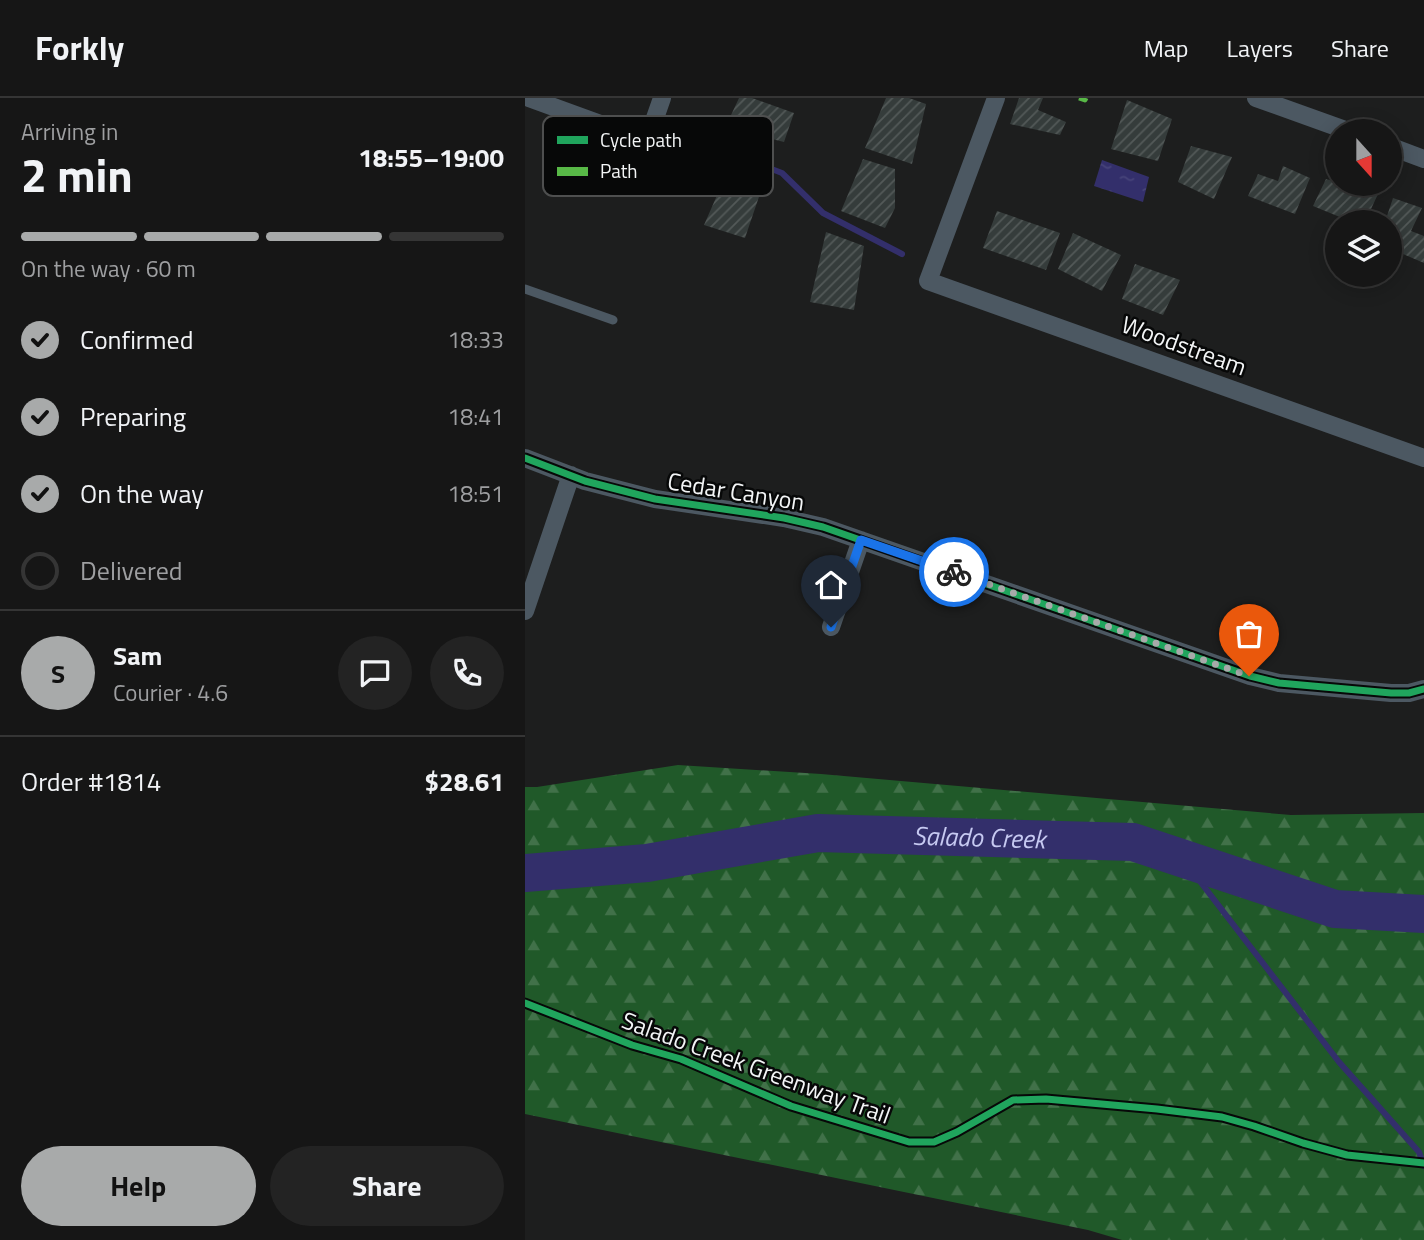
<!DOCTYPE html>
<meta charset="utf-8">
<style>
body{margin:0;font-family:"Titillium Web",sans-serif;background:#232323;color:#f1f3f6;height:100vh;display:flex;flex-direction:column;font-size:26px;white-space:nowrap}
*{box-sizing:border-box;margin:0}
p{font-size:23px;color:#9e9fa1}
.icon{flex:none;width:38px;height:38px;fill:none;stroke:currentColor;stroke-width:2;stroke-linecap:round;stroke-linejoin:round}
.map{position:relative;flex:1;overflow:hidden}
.details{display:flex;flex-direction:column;background:#161616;width:525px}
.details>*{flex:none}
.needle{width:46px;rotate:159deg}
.fabs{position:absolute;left:800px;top:21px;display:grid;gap:14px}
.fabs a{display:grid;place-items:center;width:77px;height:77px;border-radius:50%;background:#161616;box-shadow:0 4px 18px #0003,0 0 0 2px #353535;font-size:35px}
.pin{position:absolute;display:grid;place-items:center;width:60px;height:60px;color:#fff;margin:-72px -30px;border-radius:50% 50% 50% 0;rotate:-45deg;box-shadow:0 0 7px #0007}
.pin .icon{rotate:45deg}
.courier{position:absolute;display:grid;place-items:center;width:70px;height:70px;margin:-35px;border:5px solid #1a73e8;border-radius:50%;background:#fff;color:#222;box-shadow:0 2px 9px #0007}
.headline em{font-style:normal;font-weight:700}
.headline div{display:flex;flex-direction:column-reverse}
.headline{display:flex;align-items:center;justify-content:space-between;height:119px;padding:0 21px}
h1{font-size:46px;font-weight:700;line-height:52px}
.bar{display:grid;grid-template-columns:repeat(4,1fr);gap:10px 7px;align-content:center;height:84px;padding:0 21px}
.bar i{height:9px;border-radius:5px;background:#353535}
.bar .on{background:#a8aaaa}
.bar p{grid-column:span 4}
.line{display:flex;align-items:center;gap:18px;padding:0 21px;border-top:2px solid #353535}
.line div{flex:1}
.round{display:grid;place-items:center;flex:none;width:74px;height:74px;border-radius:37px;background:#232323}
ol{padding:0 21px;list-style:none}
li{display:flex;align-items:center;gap:21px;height:77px}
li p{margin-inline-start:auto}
li .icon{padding:7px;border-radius:50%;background:#a8aaaa;color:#111;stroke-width:4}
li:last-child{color:#9e9fa1}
li i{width:38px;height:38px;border:4px solid #353535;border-radius:50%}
.action{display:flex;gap:14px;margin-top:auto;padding:14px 21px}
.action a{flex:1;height:80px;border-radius:42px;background:#a8aaaa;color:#111;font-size:28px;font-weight:700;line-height:80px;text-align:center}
.action a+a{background:#232323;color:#f1f3f6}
header{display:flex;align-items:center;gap:42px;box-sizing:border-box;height:98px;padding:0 35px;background:#161616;border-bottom:2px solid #353535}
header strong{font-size:33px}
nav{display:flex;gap:38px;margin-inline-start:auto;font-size:24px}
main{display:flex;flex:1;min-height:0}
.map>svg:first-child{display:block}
.forest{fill:url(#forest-firs)}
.water{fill:url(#water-ripples)}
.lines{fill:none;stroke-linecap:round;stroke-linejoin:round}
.stream{stroke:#332f6b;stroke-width:6}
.river{stroke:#332f6b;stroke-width:38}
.building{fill:url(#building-hatch)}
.lane{stroke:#4c5862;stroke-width:9}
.street{stroke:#4c5862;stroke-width:18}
.quiet{stroke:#58b947;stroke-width:5;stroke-dasharray:10 5;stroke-linecap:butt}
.cycleway-casing{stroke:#070808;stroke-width:11}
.cycleway{stroke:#20a55d;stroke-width:7}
.done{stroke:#a8aaaa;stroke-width:7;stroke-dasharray:0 12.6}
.route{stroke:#1a73e8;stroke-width:9}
.labels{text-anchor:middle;stroke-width:5;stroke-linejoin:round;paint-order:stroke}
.street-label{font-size:24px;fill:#f3f5f6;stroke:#070808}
.water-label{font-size:26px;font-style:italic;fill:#c6c9f1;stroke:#070808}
.key{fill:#070808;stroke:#4e4f4f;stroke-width:2}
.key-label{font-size:19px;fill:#f3f5f6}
</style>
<header>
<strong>Forkly</strong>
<nav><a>Map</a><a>Layers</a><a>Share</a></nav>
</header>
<main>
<section class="details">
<div class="headline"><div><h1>2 min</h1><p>Arriving in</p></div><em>18:55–19:00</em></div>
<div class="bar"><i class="on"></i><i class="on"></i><i class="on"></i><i></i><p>On the way · 60 m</p></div>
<ol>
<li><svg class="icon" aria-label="check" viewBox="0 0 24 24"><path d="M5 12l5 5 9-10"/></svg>Confirmed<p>18:33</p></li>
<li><svg class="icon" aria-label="check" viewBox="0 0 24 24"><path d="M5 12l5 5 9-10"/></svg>Preparing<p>18:41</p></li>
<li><svg class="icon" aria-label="check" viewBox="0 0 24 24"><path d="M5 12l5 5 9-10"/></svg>On the way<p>18:51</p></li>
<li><i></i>Delivered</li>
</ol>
<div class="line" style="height:126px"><b class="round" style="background:#a8aaaa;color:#111">S</b><div><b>Sam</b><p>Courier · 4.6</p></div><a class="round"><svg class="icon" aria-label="chat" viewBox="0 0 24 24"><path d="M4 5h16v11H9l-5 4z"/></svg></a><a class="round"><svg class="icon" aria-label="phone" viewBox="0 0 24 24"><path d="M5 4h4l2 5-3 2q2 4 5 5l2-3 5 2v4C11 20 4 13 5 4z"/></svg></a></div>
<div class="line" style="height:91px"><div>Order #1814</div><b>$28.61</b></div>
<div class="action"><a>Help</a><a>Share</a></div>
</section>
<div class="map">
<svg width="899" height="1142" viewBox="0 0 899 1142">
<defs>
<pattern id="forest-firs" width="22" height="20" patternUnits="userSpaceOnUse" patternTransform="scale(1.75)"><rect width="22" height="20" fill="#205929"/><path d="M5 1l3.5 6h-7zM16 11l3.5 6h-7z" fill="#417149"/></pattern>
<pattern id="water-ripples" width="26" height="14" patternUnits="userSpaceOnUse" patternTransform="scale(1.75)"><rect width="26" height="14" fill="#332f6b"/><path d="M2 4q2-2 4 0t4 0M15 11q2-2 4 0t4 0" fill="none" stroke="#47447a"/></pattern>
<pattern id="building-hatch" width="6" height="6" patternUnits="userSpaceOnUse" patternTransform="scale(1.75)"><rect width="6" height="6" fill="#353c3b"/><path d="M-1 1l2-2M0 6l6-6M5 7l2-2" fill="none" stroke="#535958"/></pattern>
</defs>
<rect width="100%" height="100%" fill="#1d1e1e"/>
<path class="forest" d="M 153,667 L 296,676 L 766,717 L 899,715 L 899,1142 L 597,1142 L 563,1132 L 0,1016 L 0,689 L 12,689 Z"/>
<path class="water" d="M 577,62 L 624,79 L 618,104 L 569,88 Z"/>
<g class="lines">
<path class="stream" d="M 170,42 L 257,75 L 298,115 L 377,156
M 657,760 L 814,964 L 894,1054 L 899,1068"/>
<path class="river" id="s1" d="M 0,775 L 122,765 L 293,735 L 608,744 L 810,811 L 899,816"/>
</g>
<path class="building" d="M 214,0 L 227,0 L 269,15 L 259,44 L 243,40 L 234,57 L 194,43 Z
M 361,0 L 384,0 L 401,6 L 387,66 L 340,50 Z
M 494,0 L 518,0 L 513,12 L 541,24 L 535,37 L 485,26 Z
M 602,2 L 647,21 L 633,63 L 586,51 Z
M 666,48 L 707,59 L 689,101 L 653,84 Z
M 338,61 L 370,71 L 370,110 L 360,130 L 316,113 Z
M 758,68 L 785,80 L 770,116 L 723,98 L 733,76 L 753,83 Z
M 204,70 L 241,78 L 220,140 L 179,127 Z
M 801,81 L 812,84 L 812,86 L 817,86 L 853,96 L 840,124 L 827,124 L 788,108 Z
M 868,100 L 897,110 L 886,133 L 899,138 L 899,165 L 864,150 L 864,124 L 860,124 Z
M 472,113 L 535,135 L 521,172 L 458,150 Z
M 301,134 L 339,148 L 329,212 L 285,204 Z
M 548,135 L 596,157 L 577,193 L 533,171 Z
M 610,166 L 655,182 L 638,217 L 597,201 Z"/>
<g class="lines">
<path class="lane" d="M 0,191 L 88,222"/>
<path class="street" d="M 4,0 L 122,43 L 137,0
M 471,0 L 403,183 L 899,360
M 731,0 L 823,33
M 864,48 L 899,61
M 0,360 L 60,383 L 130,401 L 259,420 L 298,429 L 725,578 L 754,585 L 866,595 L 884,595 L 899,591
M 0,513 L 46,377
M 306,529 L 336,442"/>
<path class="quiet" d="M 554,0 L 560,2 L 561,0"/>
<defs>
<path id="cycleway" d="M 0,360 L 60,383 L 130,401 L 259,420 L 298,429 L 725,578 L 754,585 L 866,595 L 884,595 L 899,591
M 0,905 L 107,947 L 156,961 L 266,1008 L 384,1044 L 409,1044 L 432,1034 L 488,1002 L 521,1001 L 632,1011 L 697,1019 L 729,1028 L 778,1045 L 822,1057 L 899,1065"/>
</defs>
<use href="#cycleway" class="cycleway-casing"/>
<use href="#cycleway" class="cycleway"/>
</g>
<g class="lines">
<path class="done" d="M 429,474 L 724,578"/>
<path class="route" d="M 306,529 L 336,442 L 429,474"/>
</g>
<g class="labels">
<g class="street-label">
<text transform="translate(659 248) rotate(20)" y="8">Woodstream</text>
<text transform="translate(211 394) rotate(9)" y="8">Cedar Canyon</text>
<text transform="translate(231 970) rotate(20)" y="8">Salado Creek Greenway Trail</text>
</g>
<g class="water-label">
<text dy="9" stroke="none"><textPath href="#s1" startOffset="457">Salado Creek</textPath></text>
</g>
</g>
<rect x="18" y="18" width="230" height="80" rx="10" class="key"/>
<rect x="32" y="38" width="31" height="8" fill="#20a55d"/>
<rect x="32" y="69" width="31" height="9" fill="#58b947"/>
<g class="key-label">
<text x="75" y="49">Cycle path</text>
<text x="75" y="80">Path</text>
</g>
</svg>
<div class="fabs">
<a><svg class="needle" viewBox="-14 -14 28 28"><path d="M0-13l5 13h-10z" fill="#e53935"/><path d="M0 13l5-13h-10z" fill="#9e9fa1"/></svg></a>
<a><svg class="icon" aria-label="layers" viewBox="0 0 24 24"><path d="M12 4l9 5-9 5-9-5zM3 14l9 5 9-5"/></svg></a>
</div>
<div class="pin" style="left:724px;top:578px;background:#ea580c"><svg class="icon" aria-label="bag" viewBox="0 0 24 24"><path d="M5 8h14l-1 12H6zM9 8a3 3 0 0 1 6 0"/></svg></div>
<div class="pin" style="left:306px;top:529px;background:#1f2937"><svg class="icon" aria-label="home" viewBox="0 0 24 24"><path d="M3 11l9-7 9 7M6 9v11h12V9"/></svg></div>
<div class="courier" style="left:429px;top:474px"><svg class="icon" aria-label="bike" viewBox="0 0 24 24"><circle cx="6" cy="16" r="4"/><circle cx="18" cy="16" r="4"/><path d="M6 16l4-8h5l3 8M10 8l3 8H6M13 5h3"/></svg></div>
</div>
</main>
